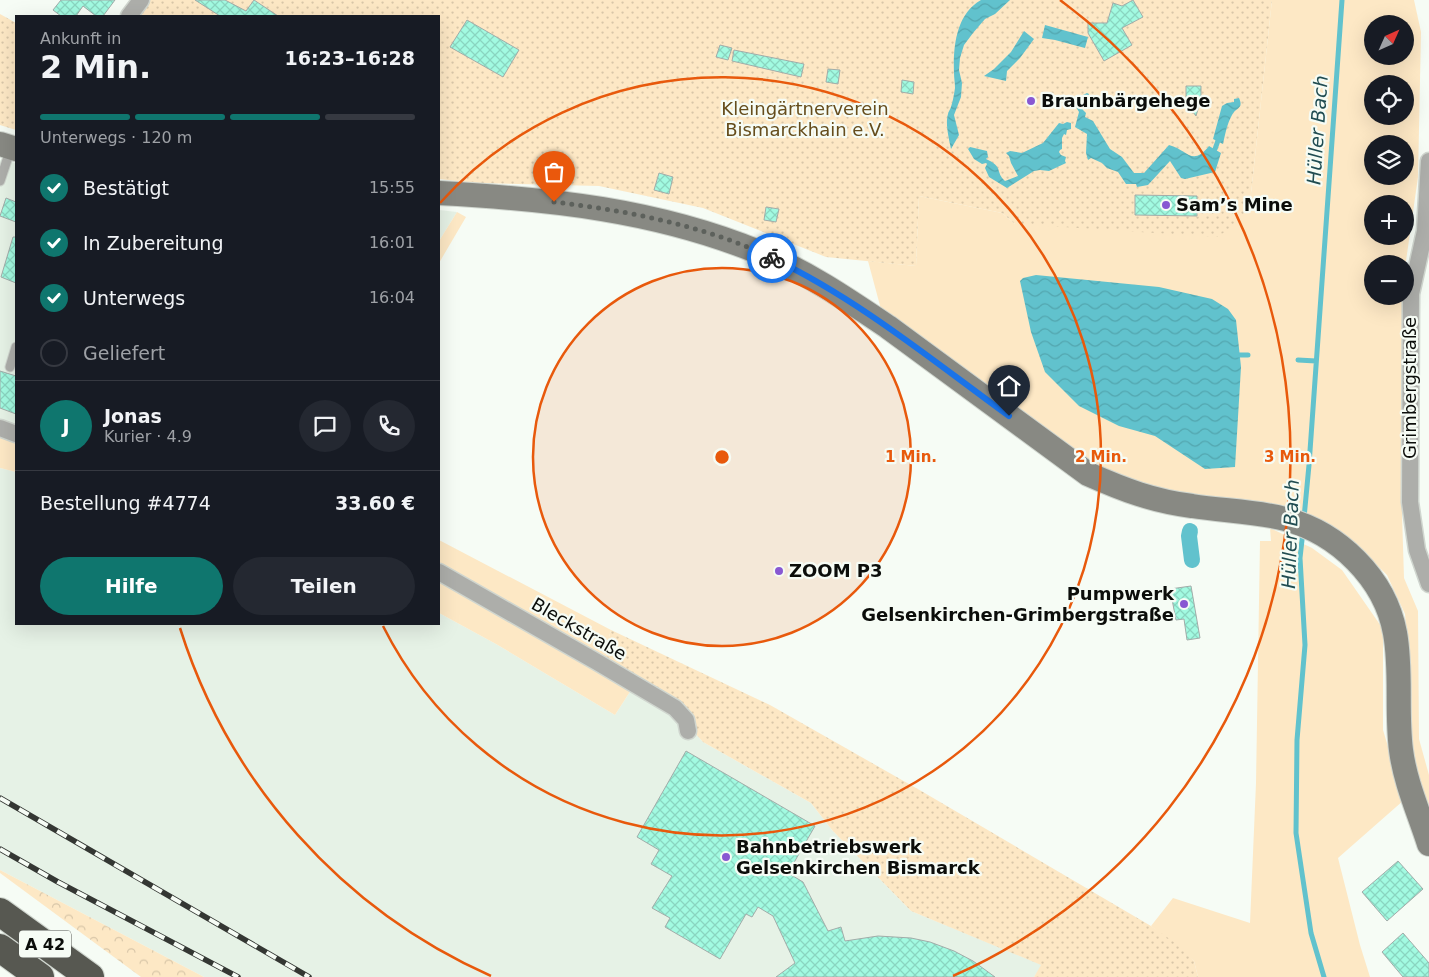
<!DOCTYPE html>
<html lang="de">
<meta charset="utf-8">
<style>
body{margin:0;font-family:"DejaVu Sans",sans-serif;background:#242831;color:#f1f3f6;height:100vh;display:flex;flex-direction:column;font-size:19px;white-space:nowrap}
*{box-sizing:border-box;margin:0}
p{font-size:16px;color:#9ea1a6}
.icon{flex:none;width:28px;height:28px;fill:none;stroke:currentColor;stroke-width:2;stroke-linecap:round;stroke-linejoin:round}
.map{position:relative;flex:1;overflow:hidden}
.side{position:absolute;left:15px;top:15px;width:425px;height:610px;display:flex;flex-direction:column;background:#171b24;border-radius:0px;box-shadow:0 5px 20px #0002}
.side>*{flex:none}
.needle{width:32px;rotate:45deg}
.fabs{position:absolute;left:1364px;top:15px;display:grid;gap:10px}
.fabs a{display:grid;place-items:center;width:50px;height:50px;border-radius:50%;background:#171b24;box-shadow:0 5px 20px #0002;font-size:25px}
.pin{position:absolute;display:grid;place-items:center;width:42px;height:42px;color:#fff;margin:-51px -21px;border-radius:50% 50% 50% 0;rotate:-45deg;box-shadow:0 0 5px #0007}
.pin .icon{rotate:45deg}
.courier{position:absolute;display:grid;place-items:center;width:50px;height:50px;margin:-25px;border:4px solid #1a73e8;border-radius:50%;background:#fff;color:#222;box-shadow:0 1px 6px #0007}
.summary em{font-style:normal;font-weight:800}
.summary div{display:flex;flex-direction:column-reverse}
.summary{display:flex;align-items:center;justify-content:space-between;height:85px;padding:0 25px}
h1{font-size:32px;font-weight:800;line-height:38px}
.bar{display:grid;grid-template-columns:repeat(4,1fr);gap:8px 5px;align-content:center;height:60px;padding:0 25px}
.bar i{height:6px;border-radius:4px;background:#363941}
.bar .active{background:#0f766e}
.bar p{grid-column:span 4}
.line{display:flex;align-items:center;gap:12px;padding:0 25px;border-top:1px solid #363941}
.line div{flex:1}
.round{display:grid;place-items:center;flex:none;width:52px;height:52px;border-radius:26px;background:#242831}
ol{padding:0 25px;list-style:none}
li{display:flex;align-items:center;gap:15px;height:55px}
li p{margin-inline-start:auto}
li .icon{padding:5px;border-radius:50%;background:#0f766e;color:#fff;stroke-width:4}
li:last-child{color:#9ea1a6}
li i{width:28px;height:28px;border:2px solid #363941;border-radius:50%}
.action{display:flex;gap:10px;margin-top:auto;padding:10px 25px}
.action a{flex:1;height:58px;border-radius:30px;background:#0f766e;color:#fff;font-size:20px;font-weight:800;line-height:58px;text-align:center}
.action a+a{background:#242831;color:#f1f3f6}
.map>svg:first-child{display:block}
.built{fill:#e6f2e6}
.grass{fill:#fde8c5;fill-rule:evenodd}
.forest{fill:url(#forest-crowns)}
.park{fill:url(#park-dots)}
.water{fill:url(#water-waves)}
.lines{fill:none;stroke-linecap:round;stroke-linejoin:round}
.stream{stroke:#61c2cd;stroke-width:5}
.canal{stroke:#61c2cd;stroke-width:16}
.building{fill:url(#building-cross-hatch);stroke:#a2aca9}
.lane-casing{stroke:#d0d6cf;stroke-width:11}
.street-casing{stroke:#d0d6cf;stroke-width:19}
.secondary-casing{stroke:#d0d6cf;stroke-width:26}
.highway-casing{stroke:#d0d6cf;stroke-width:30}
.lane{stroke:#adaeaa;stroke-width:9}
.street{stroke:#adaeaa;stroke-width:16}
.secondary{stroke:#888983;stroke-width:24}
.highway{stroke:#575851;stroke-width:28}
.rail-casing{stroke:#343733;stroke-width:5.5}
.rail{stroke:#f6fcf5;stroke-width:4;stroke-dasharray:11;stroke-linecap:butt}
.done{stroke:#5d615c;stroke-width:5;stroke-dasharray:0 9}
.route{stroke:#1a73e8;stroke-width:6}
.ring{fill:none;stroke:#e8590c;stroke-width:2.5}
.poi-dot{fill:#8858d2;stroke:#f6fcf5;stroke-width:2}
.labels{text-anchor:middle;stroke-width:4.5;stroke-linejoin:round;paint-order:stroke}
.shield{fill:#f6fcf5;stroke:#525550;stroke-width:1}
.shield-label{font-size:16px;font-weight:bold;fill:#0b0d0a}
.poi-label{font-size:18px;font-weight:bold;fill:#0b0d0a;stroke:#f6fcf5;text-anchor:start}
.park-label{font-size:18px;fill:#664d1c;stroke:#f6fcf5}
.street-label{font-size:18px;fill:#0b0d0a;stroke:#f6fcf5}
.water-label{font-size:19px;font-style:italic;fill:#204c51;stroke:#f6fcf5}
.centre{fill:#e8590c;stroke:#f6fcf5;stroke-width:2.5}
.ring-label{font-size:15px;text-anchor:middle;font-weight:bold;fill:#e8590c;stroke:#f6fcf5;stroke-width:4.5;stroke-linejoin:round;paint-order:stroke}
</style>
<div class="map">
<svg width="1429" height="977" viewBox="0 0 1429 977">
<defs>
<pattern id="forest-crowns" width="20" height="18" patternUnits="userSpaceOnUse" patternTransform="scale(1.25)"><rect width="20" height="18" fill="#fde8c5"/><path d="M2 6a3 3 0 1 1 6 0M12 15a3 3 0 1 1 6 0" fill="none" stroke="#d8c6a8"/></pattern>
<pattern id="park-dots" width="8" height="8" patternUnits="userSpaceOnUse" patternTransform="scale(1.25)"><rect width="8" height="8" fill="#fde8c5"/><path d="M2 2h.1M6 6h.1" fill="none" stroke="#d8c6a8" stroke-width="1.8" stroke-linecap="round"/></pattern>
<pattern id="water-waves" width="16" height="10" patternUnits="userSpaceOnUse" patternTransform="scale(1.25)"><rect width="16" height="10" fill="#61c2cd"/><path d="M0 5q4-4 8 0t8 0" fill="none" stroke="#53a6af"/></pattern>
<pattern id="building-cross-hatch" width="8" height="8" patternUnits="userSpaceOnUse" patternTransform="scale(1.25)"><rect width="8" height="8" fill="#a2fae1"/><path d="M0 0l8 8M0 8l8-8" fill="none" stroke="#8ad5c0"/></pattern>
</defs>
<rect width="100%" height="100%" fill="#f6fcf5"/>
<path class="built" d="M 0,160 L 16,163 L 16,430 L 0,424 Z
M 439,210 L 457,212 L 439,241 Z
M 0,468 L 16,472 L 16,624 L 439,624 L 439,613 L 496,644 L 615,715 L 633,687 L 684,721 L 703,742 L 811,803 L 832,830 L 911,911 L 1042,965 L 1034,977 L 204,977 L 0,870 Z"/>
<path class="grass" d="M 1272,0 L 1414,0 L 1421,32 L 1418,177 L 1405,268 L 1405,264 L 1372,264 L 1372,296 L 1402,296 L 1402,514 L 1404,578 L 1418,611 L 1419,739 L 1429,775 L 1429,817 L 1409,738 L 1410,684 L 1405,614 L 1387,575 L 1349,538 L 1338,538 L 1188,497 L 1089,467 L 882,313 L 868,261 L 916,266 L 919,196 L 1002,213 L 1015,224 L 1250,203 ZM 1372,24 L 1405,24 L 1405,56 L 1372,56 ZM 1372,84 L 1405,84 L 1405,116 L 1372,116 ZM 1372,144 L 1405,144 L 1405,176 L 1372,176 ZM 1372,204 L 1405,204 L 1405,236 L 1372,236 Z
M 457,212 L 466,217 L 439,263 L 439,241 Z
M 0,431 L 16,438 L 16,472 L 0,468 Z
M 1270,528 L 1312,548 L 1342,570 L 1383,629 L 1383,730 L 1404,800 L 1338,858 L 1360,945 L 1370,977 L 1198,977 L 1194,961 L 1151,926 L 1173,898 L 1250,923 L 1256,783 L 1260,541 L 1271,541 Z
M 439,540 L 611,630 L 600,668 L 633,687 L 615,715 L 496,644 L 439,613 Z"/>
<path class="forest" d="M 0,870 L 204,977 L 141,977 L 0,873 Z"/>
<path class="park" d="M 144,0 L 1272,0 L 1250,203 L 1243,220 L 1217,237 L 1015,224 L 1002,213 L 919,196 L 916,266 L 826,257 L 703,208 L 599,186 L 476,183 L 439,179 L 439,16 L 133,16 Z
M 0,14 L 16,23 L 16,130 L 0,125 Z
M 611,630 L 770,705 L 923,792 L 1151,926 L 1174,942 L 1194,961 L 1198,977 L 1034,977 L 1041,965 L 911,911 L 832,830 L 811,803 L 703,742 L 684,721 L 600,668 Z"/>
<path class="water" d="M 981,0 L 1010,0 L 995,14 L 985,19 L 973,33 L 964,45 L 960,58 L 959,70 L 962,83 L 961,97 L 954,115 L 959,135 L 951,149 C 949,139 945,124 948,114 C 948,112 950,110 951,107 C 953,101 954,94 955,88 C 955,83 954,78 954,73 C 953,47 956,14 981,0 Z
M 1045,25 L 1088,37 L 1085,48 L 1055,40 L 1042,38 Z
M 1024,31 L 1034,39 L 1020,58 L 1007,71 L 1006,81 L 984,76 L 994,69 L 1011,52 Z
M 1087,93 L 1089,94 L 1082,109 L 1086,113 L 1085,117 L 1093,121 L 1110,149 L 1122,157 L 1134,173 L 1144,173 L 1169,145 C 1188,150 1192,167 1209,146 L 1221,153 L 1215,172 L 1185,179 L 1181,178 L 1170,161 L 1148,185 L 1137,187 L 1136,184 L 1126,184 L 1118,172 L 1107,168 L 1102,163 L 1091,158 L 1088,160 L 1086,153 L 1087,134 L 1075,127 L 1079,112 L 1076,107 L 1083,95 Z
M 1239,98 C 1244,109 1236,107 1232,115 C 1227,124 1225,135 1223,144 L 1213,139 L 1222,106 L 1227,103 L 1234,102 L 1234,99 Z
M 1067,122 L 1071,123 L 1071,129 L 1067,130 L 1066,135 L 1064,134 L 1062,138 L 1062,149 L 1060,150 L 1059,152 L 1061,155 L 1066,157 L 1065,161 L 1066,163 L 1049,171 L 1040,170 L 1034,171 L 1007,188 L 989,177 L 985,168 L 987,164 L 986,163 L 982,164 L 974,159 L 968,149 L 970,147 L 987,151 L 988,157 L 986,159 C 1004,167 995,172 1005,181 L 1018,176 L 1011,163 L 1009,156 L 1006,153 L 1010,151 L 1022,153 L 1043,143 L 1059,123 L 1063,124 Z
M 1036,275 L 1159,287 L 1212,299 L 1228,309 L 1236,320 L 1241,367 L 1235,467 L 1205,469 L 1155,436 L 1119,426 L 1079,406 L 1045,372 L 1031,332 L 1020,281 L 1023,278 Z"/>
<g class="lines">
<path class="stream" d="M 1215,149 L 1220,135
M 1235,355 L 1248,355
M 1298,360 L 1316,361
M 1304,518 L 1309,465 L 1342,0
M 1303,531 L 1300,558 L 1305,645 L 1297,740 L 1296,833 L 1311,933 L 1324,977"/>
<path class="canal" d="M 1190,531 L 1189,536 L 1192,560"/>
</g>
<path class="building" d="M 61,0 L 115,0 L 103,16 L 96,16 L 83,6 L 76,16 L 61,16 L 53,10 Z
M 195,0 L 225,0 L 246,11 L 254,0 L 278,16 L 220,16 Z
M 1133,0 L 1143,17 L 1122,28 L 1132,45 L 1104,61 L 1088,33 L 1088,23 L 1107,23 L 1113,3 L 1122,6 Z
M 467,20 L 519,50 L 503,77 L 450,47 Z
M 720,45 L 732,48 L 728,60 L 716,57 Z
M 734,50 L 804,64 L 801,77 L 732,61 Z
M 828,69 L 840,70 L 838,84 L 826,82 Z
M 902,80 L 914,82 L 913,94 L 901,92 Z
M 1186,86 L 1201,86 L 1201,99 L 1196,116 L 1186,103 Z
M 659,173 L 673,177 L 669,194 L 654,190 Z
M 1135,195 L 1197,196 L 1197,216 L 1135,215 Z
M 6,198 L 16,202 L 16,222 L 0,216 Z
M 766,207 L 779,209 L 776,222 L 764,220 Z
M 13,237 L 16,237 L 16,283 L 1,277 Z
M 0,371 L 16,376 L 16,414 L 0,408 Z
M 1191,586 L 1200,638 L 1187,640 L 1184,619 L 1176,620 L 1170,589 Z
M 686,751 L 815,826 L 788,873 L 803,882 L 828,931 L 841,927 L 845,941 L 878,936 L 911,938 L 930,942 L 954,951 L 973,961 L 995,977 L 776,977 L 795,963 L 773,916 L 758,907 L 752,917 L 746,914 L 720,959 L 665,927 L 670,918 L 652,908 L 672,876 L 651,864 L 659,850 L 637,837 Z
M 1398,861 L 1423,889 L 1387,921 L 1362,892 Z
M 1403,933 L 1429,963 L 1429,977 L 1403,977 L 1382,952 Z"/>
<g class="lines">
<defs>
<path id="lane" d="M 0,181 L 11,148
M 10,367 L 16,347"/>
<path id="street" d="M 129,16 L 141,0
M 1429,161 L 1425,231 L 1411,294 L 1410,502 L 1417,550 L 1429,584
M 0,428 L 16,434
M 439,572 L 597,662 L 675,708 L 686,720 L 688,731"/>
<path id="secondary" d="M 0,144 L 16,149
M 439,193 C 550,199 657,210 761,253 C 807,272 848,300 888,327 L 1088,474 C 1124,490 1153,501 1192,506 C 1223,511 1255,511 1285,519 C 1338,533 1385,578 1395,633 C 1402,671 1396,711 1401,750 C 1405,782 1419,813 1429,844"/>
<path id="highway" d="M 0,912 L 90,977
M 0,948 L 40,977"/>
</defs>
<use href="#lane" class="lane-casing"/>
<use href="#street" class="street-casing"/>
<use href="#secondary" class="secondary-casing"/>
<use href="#highway" class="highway-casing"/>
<use href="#lane" class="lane"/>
<use href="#street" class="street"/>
<use href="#secondary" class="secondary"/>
<use href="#highway" class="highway"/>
<defs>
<path id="rail" d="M 0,798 L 309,977
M 0,849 L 58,882 L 238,977"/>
</defs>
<use href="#rail" class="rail-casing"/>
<use href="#rail" class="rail"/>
</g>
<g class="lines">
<path class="done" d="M 554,202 C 628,211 704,225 772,258"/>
<path class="route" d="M 772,258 C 858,299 932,360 1009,416"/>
</g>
<circle cx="722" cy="457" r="189" fill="#e8590c" fill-opacity=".12"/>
<g class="ring">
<circle cx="722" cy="457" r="189"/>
<path d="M440 203A379 379 0 1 1 383 626"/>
<path d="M491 976A568 568 0 0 1 180 628M1060 0A568 568 0 0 1 953 976"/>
</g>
<g class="poi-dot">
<circle cx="1031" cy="101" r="5"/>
<circle cx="1166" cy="205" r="5"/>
<circle cx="779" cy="571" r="5"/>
<circle cx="1184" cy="604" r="5"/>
<circle cx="726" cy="857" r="5"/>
</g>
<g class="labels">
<rect class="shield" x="19" y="930.5" width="52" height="27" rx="4"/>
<g class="shield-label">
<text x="45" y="950">A 42</text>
</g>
<g class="poi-label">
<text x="1041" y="107">Braunbärgehege</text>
<text x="1176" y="211">Sam’s Mine</text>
<text x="789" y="577">ZOOM P3</text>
<text x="1174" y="600" text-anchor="end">Pumpwerk<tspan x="1174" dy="21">Gelsenkirchen-Grimbergstraße</tspan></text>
<text x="736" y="853">Bahnbetriebswerk<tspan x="736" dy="21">Gelsenkirchen Bismarck</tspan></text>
</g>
<g class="park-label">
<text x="805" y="115">Kleingärtnerverein<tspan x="805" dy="21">Bismarckhain e.V.</tspan></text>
</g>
<g class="street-label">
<text transform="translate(1410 388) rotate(-90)" y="6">Grimbergstraße</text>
<text transform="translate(579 629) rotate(30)" y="6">Bleckstraße</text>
</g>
<g class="water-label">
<text transform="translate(1317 130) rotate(-86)" y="7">Hüller Bach</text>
<text transform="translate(1290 534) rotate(-88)" y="7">Hüller Bach</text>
</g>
</g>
<circle cx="722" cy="457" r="8" class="centre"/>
<g class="ring-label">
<text x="911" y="462">1 Min.</text>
<text x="1101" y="462">2 Min.</text>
<text x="1290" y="462">3 Min.</text>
</g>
</svg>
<div class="fabs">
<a><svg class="needle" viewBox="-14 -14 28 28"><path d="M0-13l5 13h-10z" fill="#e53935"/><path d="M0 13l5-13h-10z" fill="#9ea1a6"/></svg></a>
<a><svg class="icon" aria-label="locate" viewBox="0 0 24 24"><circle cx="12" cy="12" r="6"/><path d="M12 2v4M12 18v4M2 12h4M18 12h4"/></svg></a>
<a><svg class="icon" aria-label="layers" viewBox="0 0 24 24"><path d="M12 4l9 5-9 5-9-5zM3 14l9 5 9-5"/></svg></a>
<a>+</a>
<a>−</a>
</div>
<div class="pin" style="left:554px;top:202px;background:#ea580c"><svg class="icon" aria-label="bag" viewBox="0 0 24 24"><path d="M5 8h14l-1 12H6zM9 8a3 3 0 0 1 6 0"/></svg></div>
<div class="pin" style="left:1009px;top:416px;background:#1f2937"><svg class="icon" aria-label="home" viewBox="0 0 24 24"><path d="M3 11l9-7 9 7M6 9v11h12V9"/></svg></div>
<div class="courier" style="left:772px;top:258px"><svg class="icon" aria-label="bike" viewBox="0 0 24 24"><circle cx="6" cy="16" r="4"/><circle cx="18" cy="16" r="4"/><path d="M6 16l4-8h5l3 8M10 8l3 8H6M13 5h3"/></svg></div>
<section class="side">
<div class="summary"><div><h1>2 Min.</h1><p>Ankunft in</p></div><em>16:23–16:28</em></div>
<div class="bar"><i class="active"></i><i class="active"></i><i class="active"></i><i></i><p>Unterwegs · 120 m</p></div>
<ol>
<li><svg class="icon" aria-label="check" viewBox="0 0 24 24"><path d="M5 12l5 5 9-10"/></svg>Bestätigt<p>15:55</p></li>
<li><svg class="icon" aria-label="check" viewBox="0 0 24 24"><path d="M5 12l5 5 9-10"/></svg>In Zubereitung<p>16:01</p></li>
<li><svg class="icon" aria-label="check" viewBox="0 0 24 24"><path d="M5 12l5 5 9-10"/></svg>Unterwegs<p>16:04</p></li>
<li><i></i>Geliefert</li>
</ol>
<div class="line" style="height:90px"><b class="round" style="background:#0f766e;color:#fff">J</b><div><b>Jonas</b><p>Kurier · 4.9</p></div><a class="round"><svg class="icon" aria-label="chat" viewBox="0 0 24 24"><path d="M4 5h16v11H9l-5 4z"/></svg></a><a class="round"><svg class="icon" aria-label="phone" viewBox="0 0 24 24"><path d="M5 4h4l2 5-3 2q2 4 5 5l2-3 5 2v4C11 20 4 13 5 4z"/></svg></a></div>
<div class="line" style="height:65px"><div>Bestellung #4774</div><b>33.60 €</b></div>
<div class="action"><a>Hilfe</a><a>Teilen</a></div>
</section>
</div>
